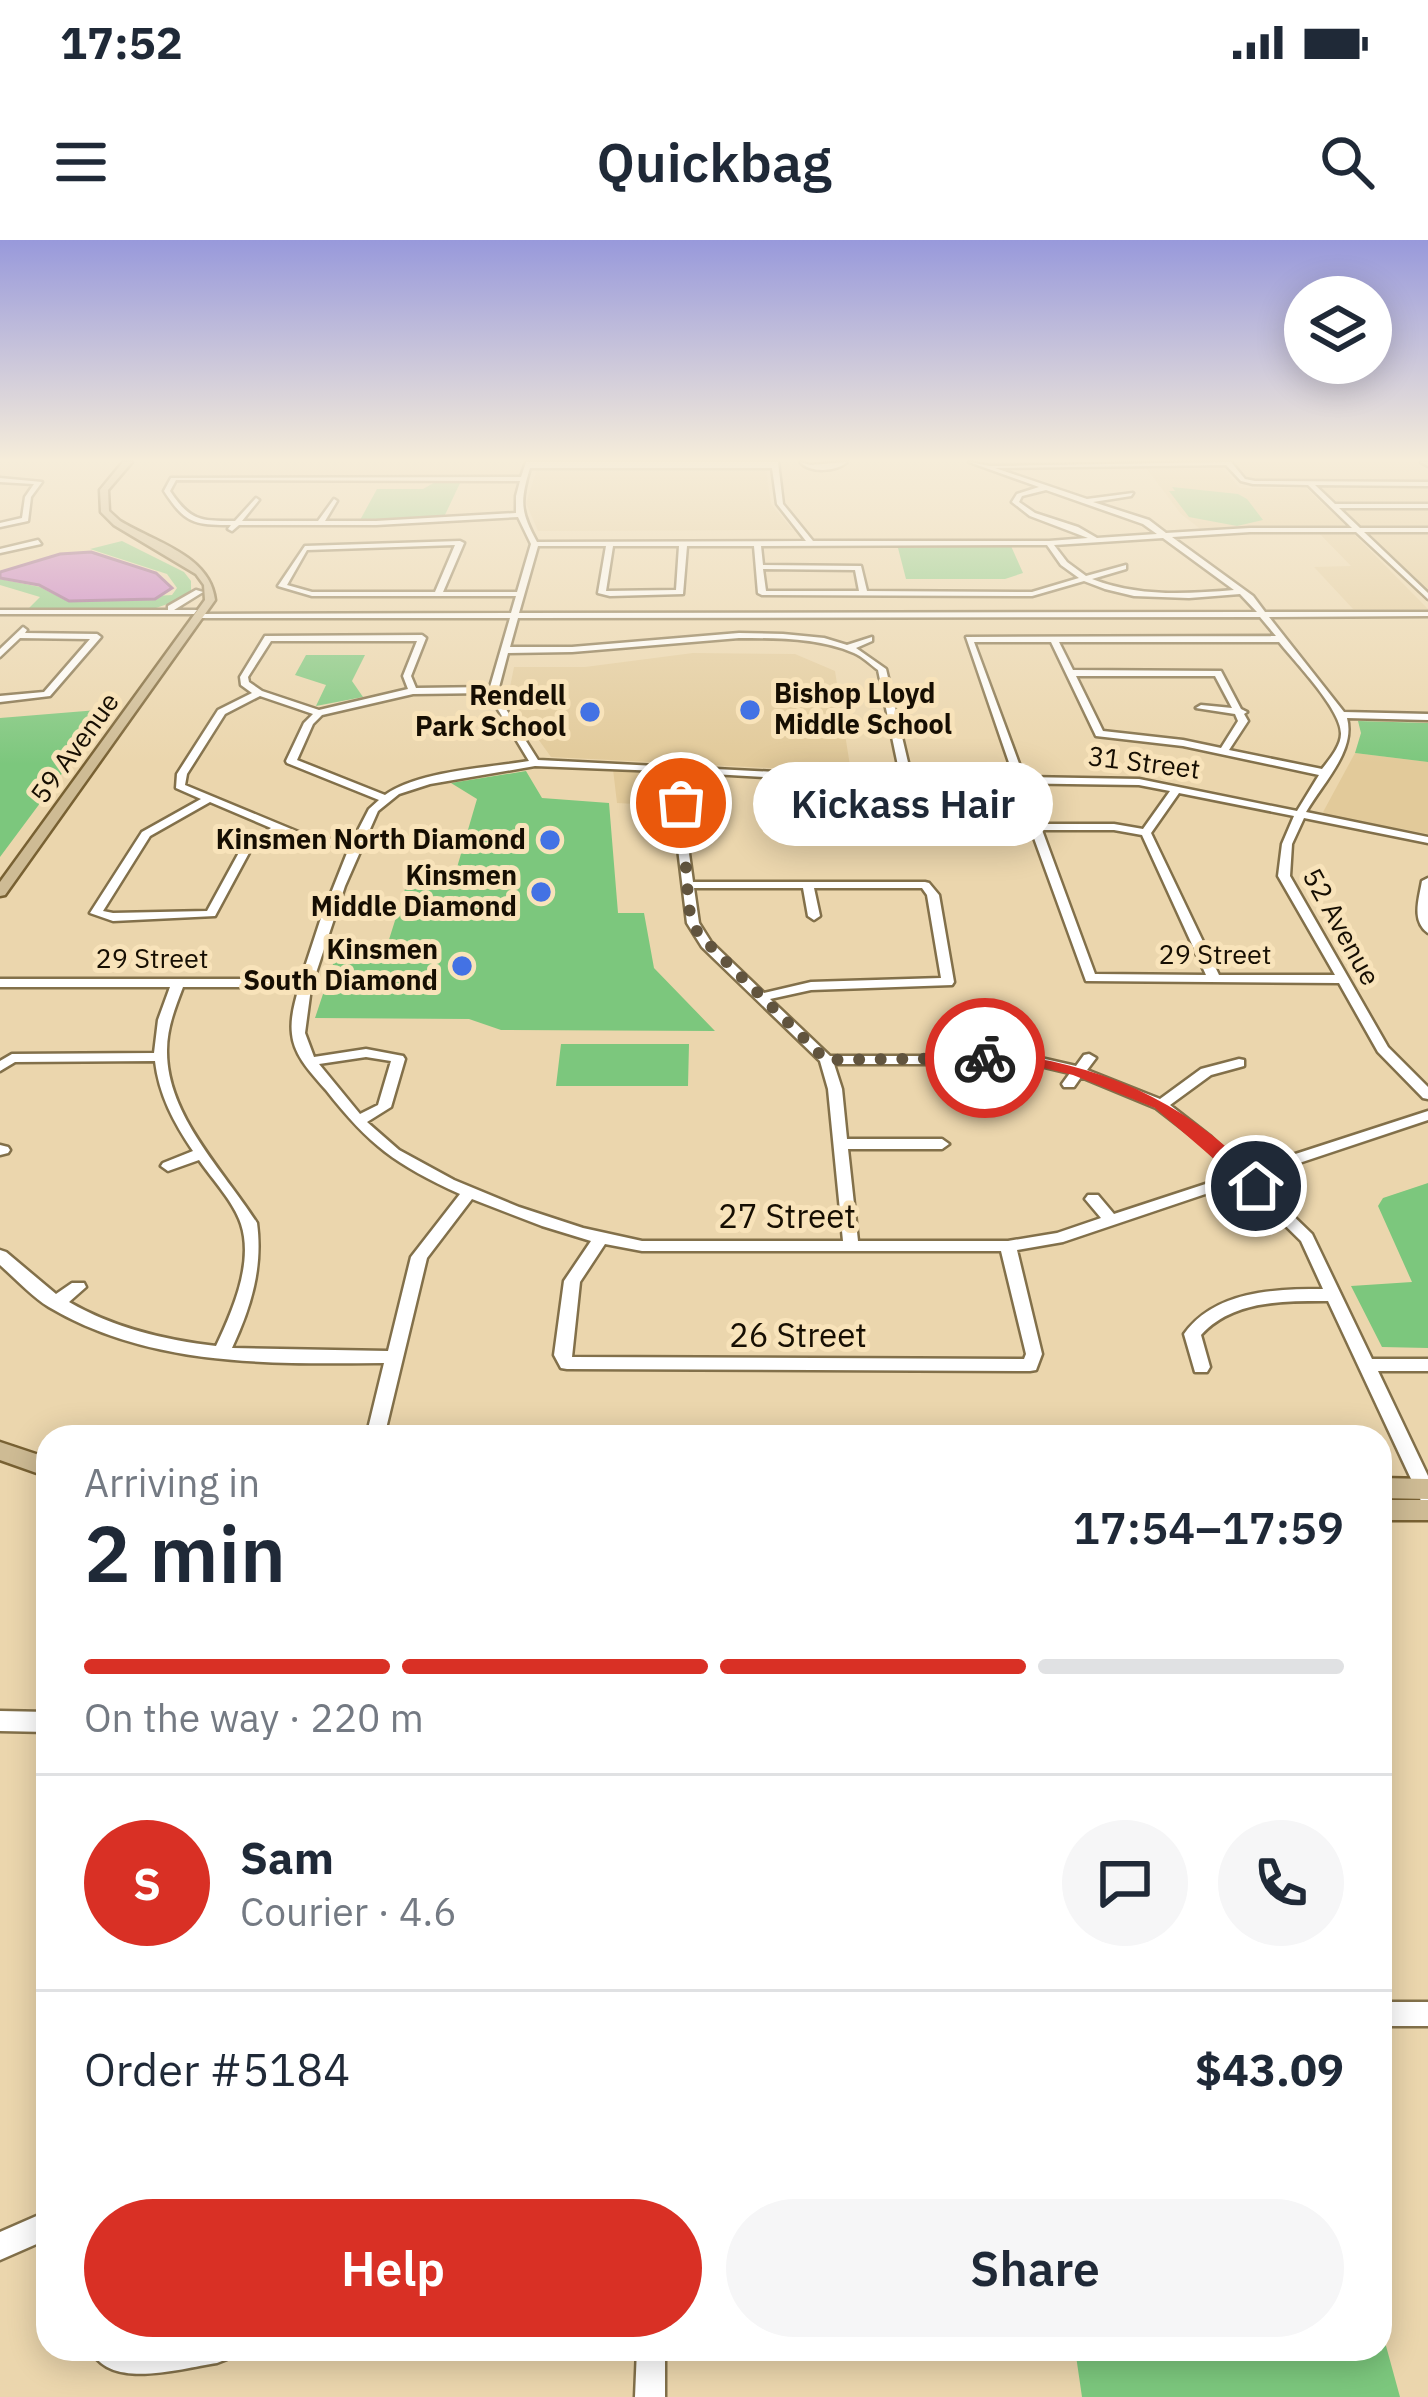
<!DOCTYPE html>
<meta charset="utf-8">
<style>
body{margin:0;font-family:"IBM Plex Sans",sans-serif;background:#f6f6f7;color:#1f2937;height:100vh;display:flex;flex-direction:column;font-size:45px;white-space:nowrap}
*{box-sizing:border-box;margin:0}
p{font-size:39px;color:#747a83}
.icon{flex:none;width:66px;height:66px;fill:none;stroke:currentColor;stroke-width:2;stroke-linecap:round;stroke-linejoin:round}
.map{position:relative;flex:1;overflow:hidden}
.sheet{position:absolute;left:36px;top:1185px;width:1356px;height:936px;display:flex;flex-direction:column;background:#fff;border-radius:36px;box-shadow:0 6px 30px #0003}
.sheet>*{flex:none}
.buttons{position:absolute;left:1284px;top:36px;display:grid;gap:24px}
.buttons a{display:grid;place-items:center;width:108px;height:108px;border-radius:50%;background:#fff;box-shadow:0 6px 30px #0003;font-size:60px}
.pin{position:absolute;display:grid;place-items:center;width:102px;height:102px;color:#fff;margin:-51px;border:6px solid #fff;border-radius:50%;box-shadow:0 3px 12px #0007}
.courier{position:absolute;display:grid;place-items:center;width:120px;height:120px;margin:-60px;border:9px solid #d93025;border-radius:50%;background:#fff;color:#222;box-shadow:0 3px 15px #0007}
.bubble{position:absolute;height:84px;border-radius:42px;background:#fff;box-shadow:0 6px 30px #0003;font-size:39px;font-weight:600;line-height:84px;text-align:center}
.overview em{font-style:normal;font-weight:600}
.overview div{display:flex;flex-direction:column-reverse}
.overview{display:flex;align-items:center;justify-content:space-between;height:204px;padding:0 48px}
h1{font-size:78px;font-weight:600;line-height:90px}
.bar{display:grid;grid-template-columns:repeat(4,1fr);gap:18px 12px;align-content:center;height:144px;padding:0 48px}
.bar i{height:15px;border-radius:9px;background:#e0e1e3}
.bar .current{background:#d93025}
.bar p{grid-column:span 4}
.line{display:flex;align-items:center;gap:30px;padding:0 48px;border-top:3px solid #e0e1e3}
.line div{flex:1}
.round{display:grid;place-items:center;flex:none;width:126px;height:126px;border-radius:63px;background:#f6f6f7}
.button{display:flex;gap:24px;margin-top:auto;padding:24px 48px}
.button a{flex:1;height:138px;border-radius:72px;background:#d93025;color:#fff;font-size:48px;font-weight:600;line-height:138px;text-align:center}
.button a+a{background:#f6f6f7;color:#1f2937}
.status{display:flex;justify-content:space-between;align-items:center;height:84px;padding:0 60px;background:#fff;direction:ltr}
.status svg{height:33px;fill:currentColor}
header{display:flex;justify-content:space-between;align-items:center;height:156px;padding:0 48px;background:#fff;font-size:54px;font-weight:600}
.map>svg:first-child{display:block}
.built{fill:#e2ca9a}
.green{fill:#7cc77d}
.water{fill:#c170c7;stroke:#8e538c;stroke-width:3}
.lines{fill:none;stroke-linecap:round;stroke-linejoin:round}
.minor-casing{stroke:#82704a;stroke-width:5}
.major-casing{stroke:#786133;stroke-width:5}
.minor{fill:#fff;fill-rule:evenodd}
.major{fill:#cebb94;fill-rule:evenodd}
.route{fill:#d93025}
.done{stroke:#61543e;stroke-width:12;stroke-dasharray:0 21.6}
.poi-dot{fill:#4372e4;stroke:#f8e3ba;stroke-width:4.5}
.labels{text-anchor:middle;stroke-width:10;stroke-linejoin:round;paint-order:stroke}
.far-poi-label{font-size:27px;font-weight:bold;fill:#160e02;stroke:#f8e3ba;text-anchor:end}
.far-street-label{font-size:27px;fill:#160e02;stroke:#f8e3ba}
.street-label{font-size:33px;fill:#160e02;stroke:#f8e3ba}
</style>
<div class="status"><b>17:52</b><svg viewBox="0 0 49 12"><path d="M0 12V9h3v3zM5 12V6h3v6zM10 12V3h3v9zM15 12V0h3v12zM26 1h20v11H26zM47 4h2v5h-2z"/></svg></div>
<header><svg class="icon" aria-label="menu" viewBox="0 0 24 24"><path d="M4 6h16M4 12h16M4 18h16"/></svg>Quickbag<svg class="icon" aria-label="search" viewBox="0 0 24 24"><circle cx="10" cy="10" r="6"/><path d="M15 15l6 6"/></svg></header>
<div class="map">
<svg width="1428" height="2157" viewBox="0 0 1428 2157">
<rect width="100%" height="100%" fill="#ebd6ad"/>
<path class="built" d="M 1231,222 L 1419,222 L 1428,229 L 1428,243 L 1253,242 Z
M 1143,224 L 1212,225 L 1220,226 L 1240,248 L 1306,248 L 1345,285 L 1203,291 L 1181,274 Z
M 537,229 L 766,229 L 771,264 L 793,290 L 538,291 L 526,263 Z
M 1428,245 L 1428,265 L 1342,265 L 1317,247 Z
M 1428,267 L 1428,288 L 1359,286 L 1340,269 Z
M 1367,291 L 1428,291 L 1428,349 L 1381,305 Z
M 1319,293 L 1353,293 L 1428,369 L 1353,369 L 1314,327 L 1351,326 Z
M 693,413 L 795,414 L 835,431 L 851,532 L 551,517 L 508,457 L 514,427 L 585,427 Z
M 1355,513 L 1428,522 L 1428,594 L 1322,574 Z
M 613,529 L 681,535 L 672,566 L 617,563 Z"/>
<path class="green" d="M 437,241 L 461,241 L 444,277 L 359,282 L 377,249 L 423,249 Z
M 1172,247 L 1238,254 L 1247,259 L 1263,280 L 1237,286 L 1189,277 L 1169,251 L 1175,251 Z
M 122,301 L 184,332 L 191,341 L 191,356 L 153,369 L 29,368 L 40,357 L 0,345 L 0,339 L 40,347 L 67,361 L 172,355 L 177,348 L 167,334 L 90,309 Z
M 1011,306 L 1023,333 L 1005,339 L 906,339 L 898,308 Z
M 306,415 L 365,415 L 352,441 L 363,457 L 316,466 L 326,445 L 295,435 Z
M 110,469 L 0,617 L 0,478 Z
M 1358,481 L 1428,483 L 1428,522 L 1355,513 L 1361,493 Z
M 526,531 L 542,558 L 609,563 L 618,673 L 644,673 L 654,728 L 715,791 L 501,790 L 469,779 L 315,778 L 338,709 L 386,709 L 405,649 L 451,648 L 477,559 L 451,543 Z
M 561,804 L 689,804 L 688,846 L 556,846 Z
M 1428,943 L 1428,1108 L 1382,1107 L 1351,1046 L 1412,1042 L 1378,966 L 1383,958 Z
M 1380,2084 L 1400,2157 L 1082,2157 L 1075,2109 L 1380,2109 Z"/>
<path class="water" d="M 91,312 L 156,333 L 172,348 L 155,359 L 69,361 L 39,345 L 0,338 L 0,332 L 60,314 Z"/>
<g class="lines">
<defs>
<path id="minor" d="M 526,222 L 778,222 L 783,264 L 813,301 L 1049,301 L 1088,298 L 1030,276 L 1012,262 L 1017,254 L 1039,247 L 969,222 L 990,226 L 1231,222 L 1245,239 L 1255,241 L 1428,242 L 1428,246 L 1315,245 L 1335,264 L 1428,264 L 1428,268 L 1339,268 L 1360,288 L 1428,288 L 1428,292 L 1364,292 L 1428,353 L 1428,359 L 1356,292 L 1250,292 L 1172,297 L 1253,356 L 1265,372 L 1428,372 L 1428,376 L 1269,377 L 1344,472 L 1428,474 L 1428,480 L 1347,478 C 1356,511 1322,544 1306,572 L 1428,597 L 1428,603 L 1304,578 L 1292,604 L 1290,636 L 1388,807 L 1428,847 L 1428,859 L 1423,858 L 1378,812 L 1339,743 L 1086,741 L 1030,587 L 1035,584 L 1114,584 L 1143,589 L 1170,551 L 1139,545 L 912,542 L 920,578 L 918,587 L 913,590 L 908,587 L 910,578 L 902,541 L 816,540 L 695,533 L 686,563 L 686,592 L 693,642 L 925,642 L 929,643 L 939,655 L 954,742 L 952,745 L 811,750 L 770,759 L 830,816 L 1032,816 L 1076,826 L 1084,815 L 1089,814 L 1096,818 L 1087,830 L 1160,859 L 1201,829 L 1239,819 L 1244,820 L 1244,826 L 1211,835 L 1170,865 L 1211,897 L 1246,930 L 1428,871 L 1428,880 L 1254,938 L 1312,994 L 1372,1119 L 1428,1119 L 1428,1131 L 1378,1131 L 1428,1236 L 1428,1264 L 1421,1261 L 1419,1256 L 1328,1061 C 1283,1061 1233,1060 1201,1095 L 1210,1127 L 1207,1132 L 1195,1132 L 1184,1094 C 1215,1051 1273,1049 1323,1049 L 1301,1001 L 1241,942 L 1063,1002 L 1017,1010 L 1042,1114 L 1036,1130 L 1030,1131 L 567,1129 L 561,1128 L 554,1115 L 564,1041 L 591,1001 L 542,986 L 472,959 L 427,1018 L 384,1197 L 366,1197 L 384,1123 C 271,1124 150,1127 49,1067 C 32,1057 16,1039 0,1025 L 0,1010 L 6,1012 L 56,1054 L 72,1043 L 84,1043 L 86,1047 L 69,1062 C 114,1088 164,1100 216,1106 C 232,1072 254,1023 241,984 C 234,962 212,939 199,920 L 168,931 L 161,926 L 163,923 L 193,911 C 174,883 159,855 155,821 L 15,822 L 0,831 L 0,821 L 12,814 L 154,813 L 158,780 L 170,747 L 0,747 L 0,739 L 301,739 L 320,681 L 349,608 L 306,602 L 280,592 L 250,611 L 215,676 L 113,681 L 90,673 L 142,592 L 201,559 L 176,548 L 177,534 L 218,470 L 252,453 L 241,445 L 240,437 L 265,396 L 422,395 L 426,398 L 411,436 L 416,448 L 490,447 L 510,378 L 202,378 L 199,374 L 511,373 L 516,356 L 312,356 L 278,346 L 305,306 L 460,301 L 464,303 L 443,352 L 517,352 L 531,304 L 518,277 L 376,285 L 239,285 L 232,291 L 228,289 L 231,285 C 193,285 185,283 164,251 L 171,238 L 521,237 ZM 1226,225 L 1241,241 L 1253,244 L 1308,245 L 1352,288 L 1250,288 L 1166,293 L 1149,280 L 1093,262 L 1131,256 L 1133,253 L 1087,259 L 995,228 ZM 530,228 L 772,228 L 777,264 L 806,301 L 537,302 C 520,271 520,261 530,228 ZM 176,240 L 520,241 L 516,256 L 516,273 L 376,281 L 325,281 L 337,261 L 334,259 L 318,281 L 242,281 L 259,260 L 256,258 L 235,281 C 200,281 190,281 170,251 ZM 1046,250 L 1143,284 L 1157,294 L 1097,298 L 1078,287 L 1035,273 L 1019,262 L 1022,256 ZM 1163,298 L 1234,350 C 1186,354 1138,357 1092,339 L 1126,329 L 1126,325 L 1086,336 L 1067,322 L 1054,305 ZM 455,305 L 435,352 L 312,352 L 287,345 L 307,310 ZM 1047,305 L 1061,325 L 1079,338 L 1032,352 L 867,351 L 861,326 L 763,325 L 761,306 ZM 538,306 L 606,306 L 598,353 L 610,356 L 683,354 L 687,306 L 754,306 L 758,353 L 762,355 L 1032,356 L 1084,341 L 1105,349 L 1134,356 L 1189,358 L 1240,354 L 1257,372 L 519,373 ZM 613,306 L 679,306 L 676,350 L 606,351 ZM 763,329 L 855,330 L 859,351 L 766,351 ZM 1260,377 L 1276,396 L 966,397 L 1014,537 L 911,535 L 886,429 L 856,408 L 872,401 L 872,397 L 847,405 L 824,398 L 783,394 L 739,393 L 572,407 L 510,407 L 518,378 ZM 739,398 C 777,398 819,398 854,413 C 862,416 871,425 878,430 L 900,535 L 816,534 L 538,520 L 497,455 L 508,413 L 572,412 ZM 271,401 L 417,401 L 403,436 L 408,449 L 319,470 L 262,451 L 249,442 L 248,437 ZM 974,402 L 1051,402 L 1096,496 L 1183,506 L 1319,535 L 1297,571 L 1139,539 L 1024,537 ZM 1059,402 L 1279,402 C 1294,421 1342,470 1341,494 C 1341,506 1329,520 1322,529 L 1229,510 L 1248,481 L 1244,474 L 1247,472 L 1241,469 L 1221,431 L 1073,430 ZM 1076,436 L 1215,436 L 1232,468 L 1201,465 L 1196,468 L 1235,474 L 1238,481 L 1221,508 L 1183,500 L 1103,491 ZM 488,453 L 529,521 C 487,528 418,531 385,555 L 297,520 L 313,484 L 322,475 L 413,454 ZM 260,456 L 313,474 L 304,483 L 286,521 L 287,523 L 379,560 L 369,569 L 352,602 L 308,596 L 185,545 L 187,534 L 225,474 ZM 535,526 L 685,532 L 676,563 L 676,592 L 687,683 L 702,707 L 820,821 L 828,849 L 843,1001 L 642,1001 L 583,988 L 519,967 L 454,940 L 399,910 L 367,882 L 391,867 L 405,819 L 403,816 L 366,809 L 314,817 L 305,793 L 311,748 L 345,646 L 378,571 L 399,554 L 430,544 ZM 1179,553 L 1294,576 L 1282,604 L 1278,636 L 1335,735 L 1219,735 L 1151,593 ZM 210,562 L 271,588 L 242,607 L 207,671 L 113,673 L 103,671 L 150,596 ZM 1042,590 L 1114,590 L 1142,595 L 1206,735 L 1095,734 ZM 694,648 L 803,648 L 808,676 L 814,680 L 820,676 L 814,648 L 922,648 L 927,655 L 941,738 L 811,742 L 764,753 L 711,702 L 699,683 ZM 183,747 L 299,747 C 295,762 290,778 292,794 C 294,816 312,834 326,850 C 369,905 396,925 460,954 L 411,1017 L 388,1111 L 232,1108 C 251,1067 263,1028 257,983 C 224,931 166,875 167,810 C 167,788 175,768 183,747 ZM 366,817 L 391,821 L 378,865 L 360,874 L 319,824 ZM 834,824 L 1032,824 L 1070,833 L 1062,844 L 1064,847 L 1074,847 L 1081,837 L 1156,868 L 1201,903 L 1233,935 L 1114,974 L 1098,955 L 1088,955 L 1085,959 L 1101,978 L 1057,993 L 1008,1001 L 858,1001 L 848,909 L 942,909 L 949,904 L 942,899 L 847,899 L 842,849 ZM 605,1004 L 642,1011 L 1001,1011 L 1026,1114 L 1024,1119 L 572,1117 L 580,1042 Z
M 800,222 L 810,225 L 847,222 C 836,232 810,233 800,222 Z
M 0,238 L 42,242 L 31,257 L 28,281 L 0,287 L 0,283 L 22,278 L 25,257 L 34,244 L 0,242 Z
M 38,300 L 41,304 L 0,313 L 0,309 Z
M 196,350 L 203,352 L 174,370 L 197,370 L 194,374 L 0,374 L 0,370 L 168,370 L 168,366 Z
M 23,387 L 27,390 L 25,393 L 97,394 L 101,397 L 50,456 L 0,462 L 0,456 L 44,452 L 90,399 L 20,398 L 0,417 L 0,409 Z
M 1428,638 L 1428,693 C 1411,681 1419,659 1422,641 Z
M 0,905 L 8,907 L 10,910 L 8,913 L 0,915 Z
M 0,1471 L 48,1472 L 48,1492 L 0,1491 Z
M 1380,1762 L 1428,1762 L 1428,1786 L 1380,1786 Z
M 48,1971 L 48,1999 L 0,2020 L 0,1992 Z
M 91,2109 L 231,2109 L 227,2119 L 217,2123 C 182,2128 108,2151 91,2109 Z
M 637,2109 L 665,2109 L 665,2157 L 635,2157 Z"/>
<path id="major" d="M 123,222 L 132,222 L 108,250 L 109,271 L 120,281 C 154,302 210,315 215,360 L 5,655 L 0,656 L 0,642 L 205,360 L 204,345 L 196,334 L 114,285 L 101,272 L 100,250 Z
M 1421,222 L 1428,222 L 1428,226 Z
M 0,1202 L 48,1218 L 48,1237 L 0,1220 Z
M 1380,1238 L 1428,1239 L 1428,1259 L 1380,1258 Z
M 1380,1260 L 1428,1260 L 1428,1280 L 1380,1280 Z"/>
</defs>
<use href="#minor" class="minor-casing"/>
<use href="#major" class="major-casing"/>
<use href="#minor" class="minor"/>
<use href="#major" class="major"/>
</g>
<linearGradient id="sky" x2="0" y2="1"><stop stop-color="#9899db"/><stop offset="0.42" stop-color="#f6edda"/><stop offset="1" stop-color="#f6edda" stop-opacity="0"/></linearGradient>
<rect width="1428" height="524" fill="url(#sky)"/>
<path class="route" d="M 985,813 C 1092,818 1194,863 1265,946 L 1250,950 L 1155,868 L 1073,835 L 1032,825 L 979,821 L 977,818 Z"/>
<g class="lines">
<path class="done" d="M 681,563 L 689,669 L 698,694 L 826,820 L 985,818"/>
</g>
<g class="poi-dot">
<circle cx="750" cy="470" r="12"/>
<circle cx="590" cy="472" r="12"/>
<circle cx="550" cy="600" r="12"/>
<circle cx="541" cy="652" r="12"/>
<circle cx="462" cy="726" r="12"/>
</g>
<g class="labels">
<g class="far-poi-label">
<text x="774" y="463" text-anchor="start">Bishop Lloyd<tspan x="774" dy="31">Middle School</tspan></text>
<text x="566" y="465">Rendell<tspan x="566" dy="31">Park School</tspan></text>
<text x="526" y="609">Kinsmen North Diamond</text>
<text x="517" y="645">Kinsmen<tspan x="517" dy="31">Middle Diamond</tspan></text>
<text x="438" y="719">Kinsmen<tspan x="438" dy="31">South Diamond</tspan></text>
</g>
<g class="far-street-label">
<text transform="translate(75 508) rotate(-54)" y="9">59 Avenue</text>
<text transform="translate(1144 523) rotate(7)" y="9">31 Street</text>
<text transform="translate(1341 687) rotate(61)" y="9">52 Avenue</text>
<text x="1215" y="724">29 Street</text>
<text x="152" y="728">29 Street</text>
</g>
<g class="street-label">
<text x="787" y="988">27 Street</text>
<text x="798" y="1107">26 Street</text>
</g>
</g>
</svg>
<div class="buttons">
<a><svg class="icon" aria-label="layers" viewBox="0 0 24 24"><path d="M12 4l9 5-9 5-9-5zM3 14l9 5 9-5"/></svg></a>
</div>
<div class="pin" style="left:681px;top:563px;background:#ea580c"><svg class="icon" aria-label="bag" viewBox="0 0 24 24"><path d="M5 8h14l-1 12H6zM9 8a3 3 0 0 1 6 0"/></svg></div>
<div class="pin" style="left:1256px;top:946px;background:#1f2937"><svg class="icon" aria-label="home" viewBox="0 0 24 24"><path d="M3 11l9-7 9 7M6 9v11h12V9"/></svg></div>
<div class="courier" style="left:985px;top:818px"><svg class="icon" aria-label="bike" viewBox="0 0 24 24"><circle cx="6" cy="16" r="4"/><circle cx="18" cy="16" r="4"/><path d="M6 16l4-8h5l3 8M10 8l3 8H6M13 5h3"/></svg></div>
<div class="bubble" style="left:753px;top:522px;width:300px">Kickass Hair</div>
<section class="sheet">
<div class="overview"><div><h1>2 min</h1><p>Arriving in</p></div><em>17:54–17:59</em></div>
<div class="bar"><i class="current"></i><i class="current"></i><i class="current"></i><i></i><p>On the way · 220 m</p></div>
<div class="line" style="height:216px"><b class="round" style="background:#d93025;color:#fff">S</b><div><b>Sam</b><p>Courier · 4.6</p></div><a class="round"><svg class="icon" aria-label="chat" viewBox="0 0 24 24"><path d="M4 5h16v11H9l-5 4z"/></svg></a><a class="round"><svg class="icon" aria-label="phone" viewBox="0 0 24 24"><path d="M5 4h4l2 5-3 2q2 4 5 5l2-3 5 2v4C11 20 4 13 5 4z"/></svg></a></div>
<div class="line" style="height:156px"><div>Order #5184</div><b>$43.09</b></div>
<div class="button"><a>Help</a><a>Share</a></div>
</section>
</div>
